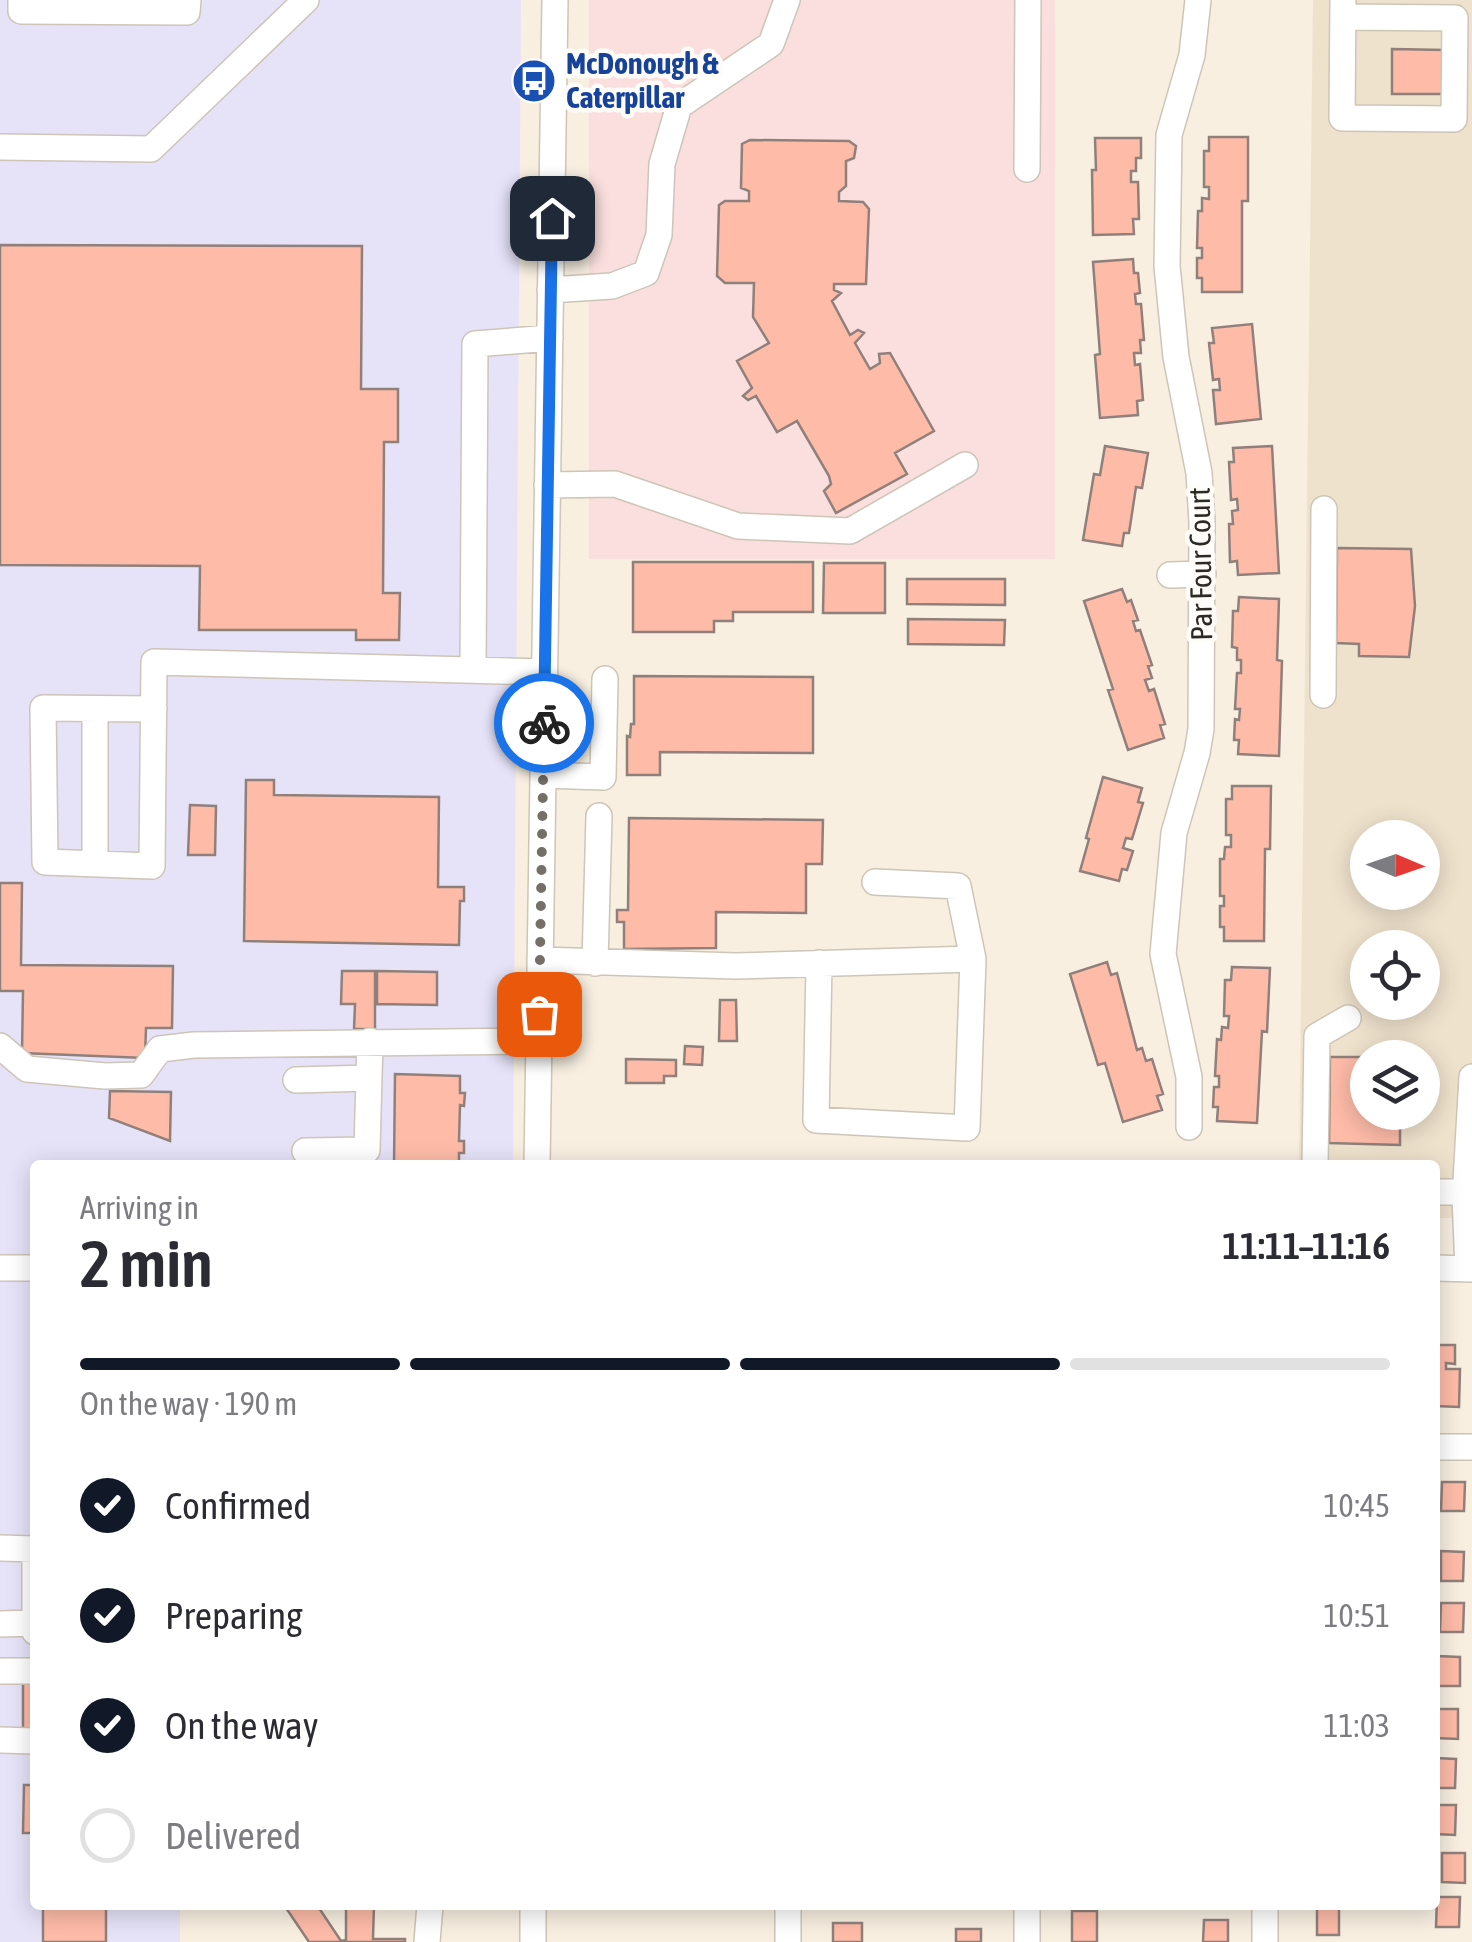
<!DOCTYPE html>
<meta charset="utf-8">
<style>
body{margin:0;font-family:"Asap Condensed",sans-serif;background:#f2f2f3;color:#2b2b33;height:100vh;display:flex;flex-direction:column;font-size:38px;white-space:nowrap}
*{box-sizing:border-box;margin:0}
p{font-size:32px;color:#7c7c81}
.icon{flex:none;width:55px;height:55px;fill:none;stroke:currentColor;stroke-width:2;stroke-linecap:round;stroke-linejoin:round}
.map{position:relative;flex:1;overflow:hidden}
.drawer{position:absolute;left:30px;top:1160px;width:1410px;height:750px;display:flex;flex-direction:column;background:#fff;border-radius:10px;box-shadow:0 5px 25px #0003}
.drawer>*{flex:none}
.needle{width:65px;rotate:92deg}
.tools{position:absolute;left:1350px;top:820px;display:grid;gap:20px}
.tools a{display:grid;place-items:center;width:90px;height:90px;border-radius:50%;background:#fff;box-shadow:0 5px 25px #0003;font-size:50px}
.pin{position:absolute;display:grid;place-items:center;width:85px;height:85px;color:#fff;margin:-42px;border-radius:20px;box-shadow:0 5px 15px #0006}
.courier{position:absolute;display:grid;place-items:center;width:100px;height:100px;margin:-50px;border:8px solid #1a73e8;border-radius:50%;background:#fff;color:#222;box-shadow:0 2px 12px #0007}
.head em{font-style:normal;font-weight:600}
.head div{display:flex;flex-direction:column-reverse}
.head{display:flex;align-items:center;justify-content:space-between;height:170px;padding:0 50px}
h1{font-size:65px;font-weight:600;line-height:75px}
.bar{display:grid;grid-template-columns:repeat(4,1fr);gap:15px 10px;align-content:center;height:120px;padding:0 50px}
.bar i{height:12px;border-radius:8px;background:#e1e1e2}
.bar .on{background:#111827}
.bar p{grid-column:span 4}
ol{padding:0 50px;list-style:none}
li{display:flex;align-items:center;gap:30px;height:110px}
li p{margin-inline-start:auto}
li .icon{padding:10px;border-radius:50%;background:#111827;color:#fff;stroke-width:4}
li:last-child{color:#7c7c81}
li i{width:55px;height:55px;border:5px solid #e1e1e2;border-radius:50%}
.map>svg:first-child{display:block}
.built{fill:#efe2cd;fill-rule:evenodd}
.industrial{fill:#e6e3f9}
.education{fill:#fadfde}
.building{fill:#febba8;stroke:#90807b;stroke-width:2.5}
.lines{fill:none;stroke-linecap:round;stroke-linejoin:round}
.minor-casing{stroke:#cdc5b7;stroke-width:28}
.minor{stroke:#fff;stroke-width:25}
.done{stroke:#746f67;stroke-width:10;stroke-dasharray:0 18}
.route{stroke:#1a73e8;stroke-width:12}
.labels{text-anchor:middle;stroke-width:9;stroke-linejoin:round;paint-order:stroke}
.transit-label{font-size:30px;font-weight:bold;fill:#164399;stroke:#fffdfa;text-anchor:start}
.street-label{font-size:30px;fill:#2d2a25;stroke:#fffdfa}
</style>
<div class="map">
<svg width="1472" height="1942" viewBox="0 0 1472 1942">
<rect width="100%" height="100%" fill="#f8efe1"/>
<path class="built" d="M 1313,0 L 1472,0 L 1472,1218 L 1435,1218 L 1435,1165 L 1299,1165 ZM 1368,838 L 1422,838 L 1422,892 L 1368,892 ZM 1368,948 L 1422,948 L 1422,1002 L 1368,1002 ZM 1368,1058 L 1422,1058 L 1422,1112 L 1368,1112 Z"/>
<path class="industrial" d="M 0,0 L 521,0 L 513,1165 L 35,1165 L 35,1905 L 180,1905 L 180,1942 L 0,1942 Z"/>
<path class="education" d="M 589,0 L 1055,0 L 1055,559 L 589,559 Z"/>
<path class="building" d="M 1392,49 L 1445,50 L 1444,94 L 1392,94 Z
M 1209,137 L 1248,137 L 1248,201 L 1242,201 L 1242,292 L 1202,292 L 1202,278 L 1197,278 L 1197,258 L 1202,258 L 1202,248 L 1197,248 L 1198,211 L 1202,211 L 1202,198 L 1209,199 L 1209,187 L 1204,187 L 1204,151 L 1209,151 Z
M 1095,138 L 1141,138 L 1141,158 L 1136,158 L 1136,171 L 1131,171 L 1131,182 L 1138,182 L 1139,219 L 1133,219 L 1134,234 L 1093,235 L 1092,170 L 1096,170 Z
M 750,140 L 849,141 L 856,146 L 854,158 L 846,161 L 846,186 L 839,192 L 839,201 L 863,202 L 869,209 L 866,284 L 834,284 L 834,290 L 841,293 L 832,301 L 850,335 L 858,330 L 864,333 L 855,343 L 870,369 L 880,363 L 879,354 L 890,353 L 934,431 L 895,453 L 907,474 L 836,513 L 824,491 L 831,484 L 829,476 L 797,421 L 777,432 L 756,396 L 748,400 L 743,396 L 752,388 L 737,361 L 769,343 L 753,317 L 754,283 L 725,283 L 717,276 L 719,205 L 725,201 L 749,201 L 749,191 L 741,188 L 742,144 Z
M 0,245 L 362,246 L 361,389 L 398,389 L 398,442 L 384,442 L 383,593 L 400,593 L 399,640 L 356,640 L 356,630 L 199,630 L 200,566 L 0,565 Z
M 1133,259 L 1134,273 L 1138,273 L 1140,293 L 1135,294 L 1136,304 L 1141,304 L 1144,340 L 1140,340 L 1141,353 L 1134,353 L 1135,365 L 1140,364 L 1143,400 L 1137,401 L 1138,415 L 1100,418 L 1095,355 L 1100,354 L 1093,262 Z
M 1252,324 L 1261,419 L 1216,424 L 1213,390 L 1220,390 L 1219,379 L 1213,380 L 1209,343 L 1214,343 L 1212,328 Z
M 1105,446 L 1148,453 L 1142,488 L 1136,487 L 1129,533 L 1124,533 L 1122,546 L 1083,540 L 1094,474 L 1100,475 Z
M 1272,446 L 1279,573 L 1238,575 L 1237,561 L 1230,562 L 1229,524 L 1233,524 L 1232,511 L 1238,510 L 1237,499 L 1231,500 L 1229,462 L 1234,462 L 1233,448 Z
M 1337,548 L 1411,549 L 1415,606 L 1409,657 L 1359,656 L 1359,644 L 1336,643 Z
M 633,562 L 813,562 L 813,612 L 733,612 L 733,621 L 714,621 L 714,632 L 633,632 Z
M 824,563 L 885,563 L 885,613 L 823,613 Z
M 907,579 L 1005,579 L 1005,605 L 907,604 Z
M 1122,589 L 1127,602 L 1131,600 L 1138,620 L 1133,621 L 1136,631 L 1140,630 L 1152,665 L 1148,666 L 1152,678 L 1145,680 L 1149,691 L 1154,689 L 1165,724 L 1160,725 L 1164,738 L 1128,750 L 1108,690 L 1113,689 L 1084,601 Z
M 1239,597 L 1279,599 L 1277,660 L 1282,661 L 1279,756 L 1238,754 L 1239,740 L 1234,740 L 1235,719 L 1239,720 L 1240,709 L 1235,709 L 1237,673 L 1241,673 L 1241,660 L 1237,660 L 1237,648 L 1232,647 L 1233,611 L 1238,611 Z
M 908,619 L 1005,620 L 1004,645 L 908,644 Z
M 634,676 L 813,677 L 813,753 L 660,752 L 660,775 L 627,775 L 627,736 L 630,737 L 631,724 L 634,724 Z
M 1103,777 L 1142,788 L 1138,802 L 1143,803 L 1132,839 L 1126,838 L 1123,848 L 1133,851 L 1127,870 L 1122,869 L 1119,881 L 1080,871 L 1089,839 L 1086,838 Z
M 246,780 L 274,780 L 274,795 L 439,797 L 438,887 L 464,887 L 464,901 L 460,901 L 459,945 L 244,941 Z
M 1232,786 L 1271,786 L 1270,849 L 1265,849 L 1264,941 L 1224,941 L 1224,927 L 1220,927 L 1220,906 L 1224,906 L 1224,896 L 1220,896 L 1220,859 L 1224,859 L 1225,847 L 1231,847 L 1231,835 L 1226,835 L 1226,799 L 1232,799 Z
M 190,805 L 216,806 L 215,855 L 188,855 Z
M 629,818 L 823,820 L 822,864 L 806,864 L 806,913 L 716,912 L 716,948 L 624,949 L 624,922 L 617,922 L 617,910 L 628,910 Z
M 0,883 L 22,883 L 21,965 L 173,966 L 172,1028 L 146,1028 L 145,1058 L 22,1053 L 23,991 L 0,991 Z
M 1107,962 L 1111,975 L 1117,973 L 1137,1050 L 1142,1048 L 1146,1061 L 1152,1059 L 1163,1094 L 1157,1096 L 1162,1110 L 1123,1122 L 1105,1063 L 1098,1065 L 1070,974 Z
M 1232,967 L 1270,968 L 1267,1032 L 1262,1031 L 1257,1123 L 1217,1121 L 1218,1107 L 1213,1107 L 1214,1087 L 1219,1087 L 1219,1076 L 1215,1076 L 1217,1039 L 1221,1040 L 1222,1027 L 1228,1028 L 1229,1016 L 1224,1016 L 1225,980 L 1231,980 Z
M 342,971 L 375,971 L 375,1029 L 354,1029 L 355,1004 L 341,1004 Z
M 377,971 L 437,972 L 437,1005 L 377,1004 Z
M 720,1000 L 736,1000 L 737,1041 L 719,1041 Z
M 685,1046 L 703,1047 L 702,1065 L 684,1064 Z
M 1330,1057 L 1401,1057 L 1368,1058 L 1368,1112 L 1400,1112 L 1400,1145 L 1329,1143 Z
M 626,1059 L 676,1060 L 676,1076 L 664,1076 L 664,1083 L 626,1083 Z
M 395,1074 L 460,1076 L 460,1093 L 465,1093 L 464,1106 L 460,1105 L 459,1141 L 464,1141 L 464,1153 L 459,1153 L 459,1165 L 394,1165 Z
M 110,1091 L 171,1092 L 170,1141 L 109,1118 Z
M 1435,1345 L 1455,1345 L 1455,1364 L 1446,1363 L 1446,1369 L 1460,1369 L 1459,1407 L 1435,1406 Z
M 1442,1482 L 1465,1482 L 1464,1511 L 1441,1511 Z
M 1441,1551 L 1464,1552 L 1463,1581 L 1441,1581 Z
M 1441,1603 L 1464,1603 L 1463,1632 L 1440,1632 Z
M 1437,1656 L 1460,1657 L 1460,1686 L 1437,1686 Z
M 23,1682 L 35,1682 L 35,1729 L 23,1729 Z
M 1435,1709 L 1458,1709 L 1458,1739 L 1435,1738 Z
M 1435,1758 L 1456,1759 L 1455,1788 L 1435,1788 Z
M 24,1785 L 35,1785 L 35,1833 L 23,1833 Z
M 1435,1805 L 1456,1805 L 1455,1835 L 1435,1834 Z
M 1442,1853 L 1465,1853 L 1465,1883 L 1442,1882 Z
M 1437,1897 L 1460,1897 L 1459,1927 L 1436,1927 Z
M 43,1905 L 106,1905 L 106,1942 L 43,1942 Z
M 284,1905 L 317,1905 L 341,1941 L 346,1940 L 346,1905 L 374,1905 L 373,1939 L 405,1939 L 405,1942 L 309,1942 Z
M 1317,1905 L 1339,1905 L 1339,1935 L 1317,1935 Z
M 1072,1911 L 1097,1911 L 1097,1942 L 1072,1942 Z
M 1204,1920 L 1228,1920 L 1228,1942 L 1203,1942 Z
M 833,1923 L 862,1923 L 862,1942 L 833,1942 Z
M 956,1929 L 981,1929 L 981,1942 L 956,1942 Z"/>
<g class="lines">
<defs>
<path id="minor" d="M 21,0 L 21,11 L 187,12 L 188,0
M 1343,17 L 1455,18 L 1454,119 L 1342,118 L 1343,0
M 0,147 L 151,149 L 306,0
M 1027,169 L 1028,0
M 550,290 L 612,286 L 646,273 L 659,235 L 662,164 L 679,106 L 771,44 L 787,0
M 547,485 L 615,484 L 738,526 L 850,531 L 965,465
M 1170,575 L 1203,574
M 473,670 L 475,344 L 550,338
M 1323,695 L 1324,509
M 154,709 L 43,708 L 45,862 L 152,866 L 154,662 L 544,672
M 543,775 L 603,777 L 605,679
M 95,863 L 95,709
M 875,882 L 958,886 L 973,959
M 540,960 L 736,966 L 973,959 L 967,1128 L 816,1120 L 819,963
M 595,963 L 599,816
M 0,1046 L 27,1069 L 105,1076 L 141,1075 L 160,1049 L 194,1045 L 539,1041
M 296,1080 L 369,1078
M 1189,1127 L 1189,1077 L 1163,954 L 1174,833 L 1197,753 L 1201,729 L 1202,522 L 1199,473 L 1176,357 L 1167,266 L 1169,135 L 1192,55 L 1198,0
M 305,1151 L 367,1150 L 370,1041
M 537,1165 L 555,0
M 1315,1165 L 1317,1036 L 1348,1018
M 1435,1192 L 1465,1192
M 0,1268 L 35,1268
M 1435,1268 L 1472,1269
M 1468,1269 L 1465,1198 L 1472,1077
M 1435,1447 L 1472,1447
M 0,1548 L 35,1549 L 35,1632
M 0,1624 L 35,1623
M 0,1671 L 35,1671
M 0,1740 L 35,1741
M 427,1942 L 430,1905
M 533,1942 L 533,1905
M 788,1942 L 788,1905
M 1027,1942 L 1027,1905
M 1265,1942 L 1265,1905"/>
</defs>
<use href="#minor" class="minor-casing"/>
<use href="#minor" class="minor"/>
</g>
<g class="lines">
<path class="done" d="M 539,1014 L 544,723"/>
<path class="route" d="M 544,723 L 552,218"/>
</g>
<defs>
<symbol id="bus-disc" viewBox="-11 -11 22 22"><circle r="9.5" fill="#1a4fb4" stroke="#fffdfa"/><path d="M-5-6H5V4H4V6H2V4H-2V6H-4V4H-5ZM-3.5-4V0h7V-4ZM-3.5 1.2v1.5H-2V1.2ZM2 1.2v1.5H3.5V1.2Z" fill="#fff"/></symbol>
</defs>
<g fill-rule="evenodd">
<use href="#bus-disc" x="509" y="56" width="50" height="50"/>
</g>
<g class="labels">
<g class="transit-label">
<text x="566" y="74">McDonough &amp;<tspan x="566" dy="34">Caterpillar</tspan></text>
</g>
<g class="street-label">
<text transform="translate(1201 564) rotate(-91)" y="10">Par Four Court</text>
</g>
</g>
</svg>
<div class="tools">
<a><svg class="needle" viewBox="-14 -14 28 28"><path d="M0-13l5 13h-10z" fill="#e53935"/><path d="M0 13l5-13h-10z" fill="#7c7c81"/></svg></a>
<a><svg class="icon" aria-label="locate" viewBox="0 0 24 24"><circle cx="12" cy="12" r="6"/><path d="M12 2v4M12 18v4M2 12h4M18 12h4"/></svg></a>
<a><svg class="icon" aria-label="layers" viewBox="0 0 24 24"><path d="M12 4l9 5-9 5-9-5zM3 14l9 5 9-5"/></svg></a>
</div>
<div class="pin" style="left:539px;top:1014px;background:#ea580c"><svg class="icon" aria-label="bag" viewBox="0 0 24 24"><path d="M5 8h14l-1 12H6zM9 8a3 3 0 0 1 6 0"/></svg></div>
<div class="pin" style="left:552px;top:218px;background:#1f2937"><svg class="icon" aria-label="home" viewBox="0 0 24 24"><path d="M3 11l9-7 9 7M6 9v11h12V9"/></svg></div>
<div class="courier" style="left:544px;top:723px"><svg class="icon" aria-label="bike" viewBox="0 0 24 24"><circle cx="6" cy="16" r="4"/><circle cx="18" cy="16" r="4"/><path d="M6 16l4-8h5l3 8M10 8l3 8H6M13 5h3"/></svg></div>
<section class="drawer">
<div class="head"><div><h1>2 min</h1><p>Arriving in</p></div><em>11:11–11:16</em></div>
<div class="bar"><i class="on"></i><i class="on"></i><i class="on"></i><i></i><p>On the way · 190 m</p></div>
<ol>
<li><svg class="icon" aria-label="check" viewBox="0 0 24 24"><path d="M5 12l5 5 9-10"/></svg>Confirmed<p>10:45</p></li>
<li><svg class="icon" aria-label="check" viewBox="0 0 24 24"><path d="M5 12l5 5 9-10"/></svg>Preparing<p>10:51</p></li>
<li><svg class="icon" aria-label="check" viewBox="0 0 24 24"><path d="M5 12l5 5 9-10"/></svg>On the way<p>11:03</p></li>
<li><i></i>Delivered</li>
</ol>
</section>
</div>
